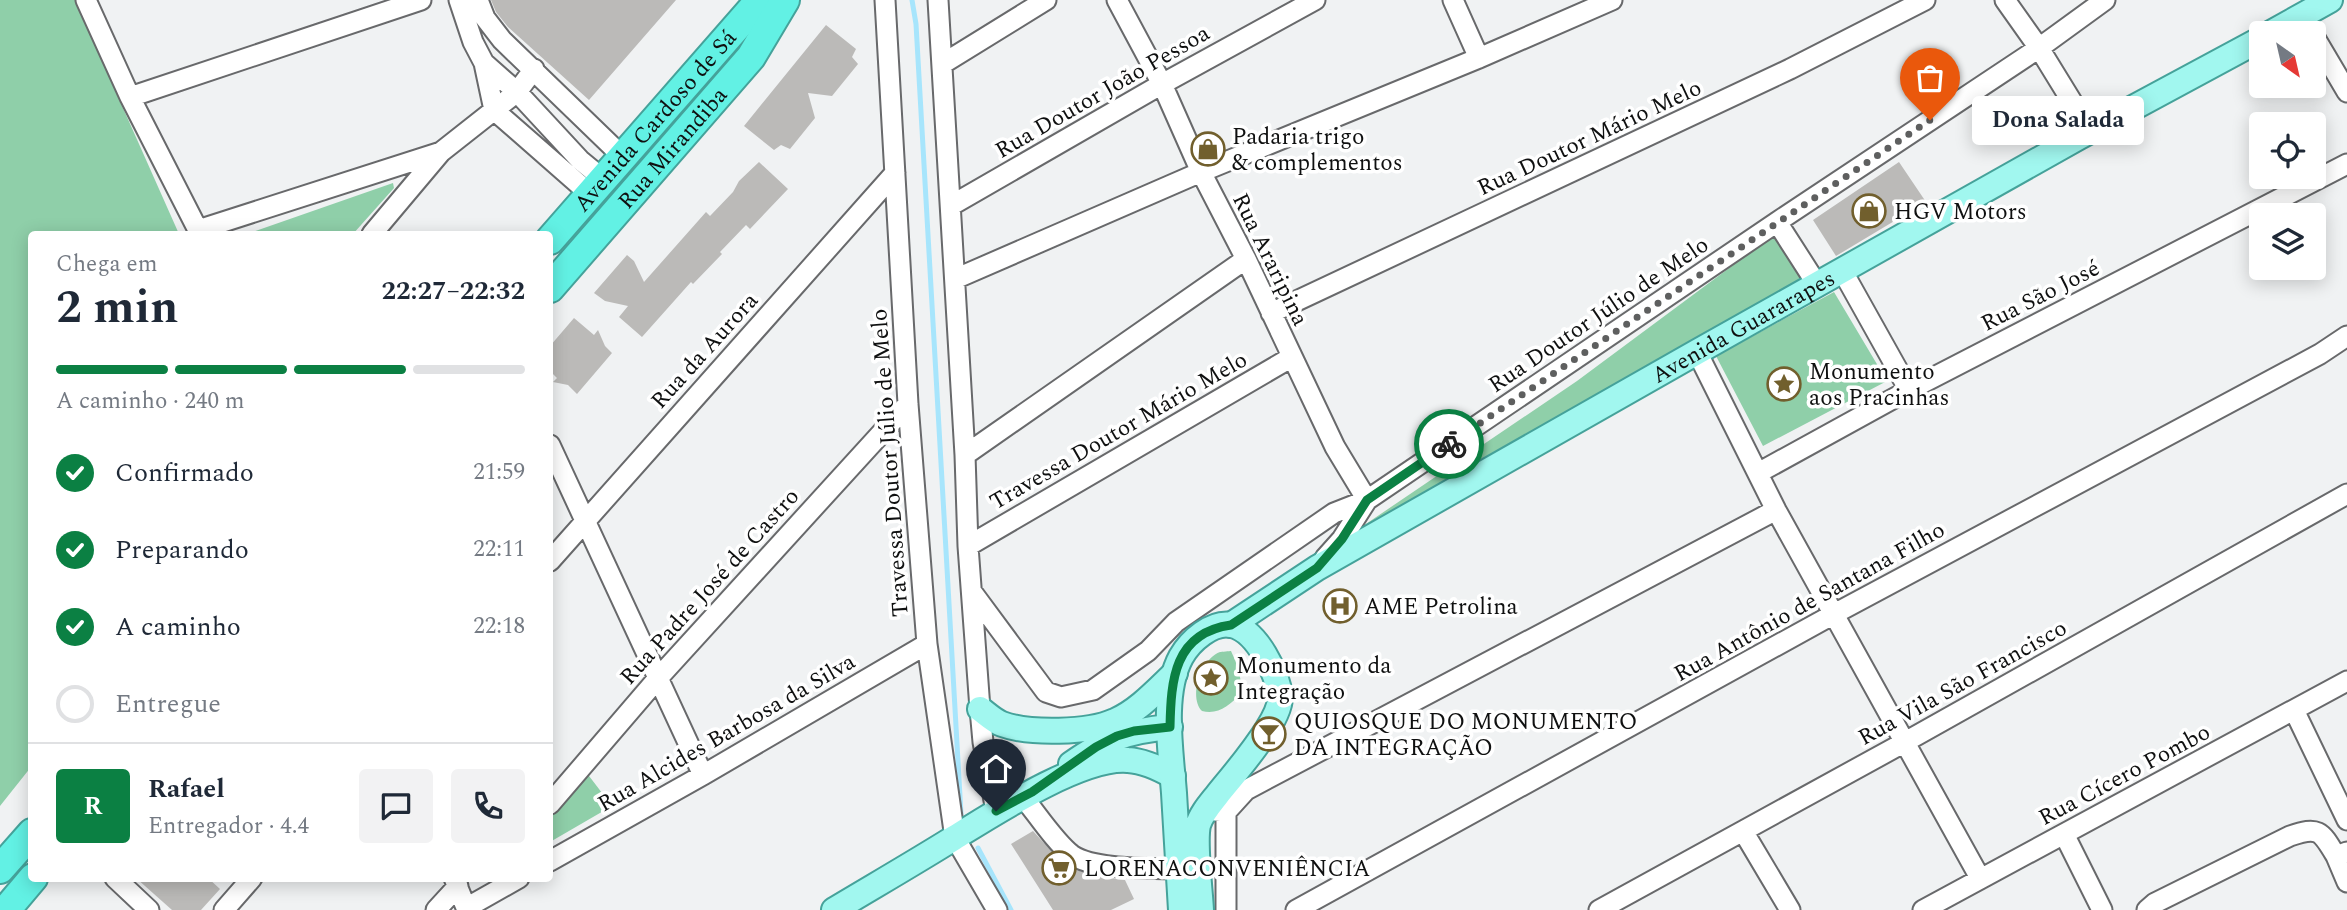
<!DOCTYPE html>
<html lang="pt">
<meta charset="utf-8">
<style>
body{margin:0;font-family:Spectral,serif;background:#f2f2f3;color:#1f2937;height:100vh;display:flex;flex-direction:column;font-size:26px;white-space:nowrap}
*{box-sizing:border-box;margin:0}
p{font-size:23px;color:#747a83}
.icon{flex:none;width:38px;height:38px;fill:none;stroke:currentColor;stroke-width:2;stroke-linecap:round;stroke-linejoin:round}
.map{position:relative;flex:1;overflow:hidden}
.panel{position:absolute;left:28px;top:231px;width:525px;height:651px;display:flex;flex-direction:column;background:#fff;border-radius:7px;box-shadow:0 4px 18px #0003}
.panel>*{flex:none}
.needle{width:46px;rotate:146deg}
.buttons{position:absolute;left:2249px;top:21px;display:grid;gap:14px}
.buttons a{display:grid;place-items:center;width:77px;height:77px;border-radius:7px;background:#fff;box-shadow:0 4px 18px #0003;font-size:35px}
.pin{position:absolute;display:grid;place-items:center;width:60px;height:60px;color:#fff;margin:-72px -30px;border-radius:50% 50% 50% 0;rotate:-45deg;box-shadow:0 0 7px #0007}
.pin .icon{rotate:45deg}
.courier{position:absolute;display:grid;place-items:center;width:70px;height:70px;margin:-35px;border:5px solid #0b8043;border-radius:50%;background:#fff;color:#222;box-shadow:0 2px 9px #0007}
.bubble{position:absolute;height:49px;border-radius:7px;background:#fff;box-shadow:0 4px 18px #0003;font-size:23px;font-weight:700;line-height:49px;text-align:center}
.summary em{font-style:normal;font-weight:700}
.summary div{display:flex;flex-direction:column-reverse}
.summary{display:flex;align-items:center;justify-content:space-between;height:119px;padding:0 28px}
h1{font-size:46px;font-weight:700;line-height:52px}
.bar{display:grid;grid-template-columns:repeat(4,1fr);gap:10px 7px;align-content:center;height:84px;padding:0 28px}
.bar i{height:9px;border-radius:5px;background:#e0e1e3}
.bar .active{background:#0b8043}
.bar p{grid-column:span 4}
.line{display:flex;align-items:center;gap:18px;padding:0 28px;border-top:2px solid #e0e1e3}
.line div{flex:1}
.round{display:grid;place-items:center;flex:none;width:74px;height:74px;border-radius:7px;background:#f2f2f3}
ol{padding:0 28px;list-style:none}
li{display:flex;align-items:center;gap:21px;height:77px}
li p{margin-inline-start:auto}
li .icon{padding:7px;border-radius:50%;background:#0b8043;color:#fff;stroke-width:4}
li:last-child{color:#747a83}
li i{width:38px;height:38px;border:4px solid #e0e1e3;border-radius:50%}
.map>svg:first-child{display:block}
.green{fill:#8fcfa9}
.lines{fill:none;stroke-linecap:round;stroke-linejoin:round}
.stream{stroke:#a7e5fc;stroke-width:5}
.building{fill:#bbbab8}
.minor-casing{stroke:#68696b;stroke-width:23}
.major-casing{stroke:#45a29a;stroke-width:28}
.highway-casing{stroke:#45a29a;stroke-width:32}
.minor{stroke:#fff;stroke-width:19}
.major{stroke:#a1f7ef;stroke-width:24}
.highway{stroke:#62f1e4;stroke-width:28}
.done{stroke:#5e5f5f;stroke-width:7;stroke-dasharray:0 12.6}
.route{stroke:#0b8043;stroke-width:9}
.labels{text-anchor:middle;stroke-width:7;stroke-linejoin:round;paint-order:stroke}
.street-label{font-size:23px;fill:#0f1010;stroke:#fff}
.poi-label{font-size:23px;fill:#0f1010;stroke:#fff;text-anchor:start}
</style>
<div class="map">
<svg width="2347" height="910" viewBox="0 0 2347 910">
<rect width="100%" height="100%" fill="#f0f2f3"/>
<path class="green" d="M 0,0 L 75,0 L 179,234 L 32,234 L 31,767 L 0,806 Z
M 393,183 L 394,188 L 353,234 L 247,234 Z
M 1775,234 L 1806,283 L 1357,530 L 1577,381 Z
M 1834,292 L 1887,381 L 1763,446 L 1716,356 Z
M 1231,651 C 1238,666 1242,678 1241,694 C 1229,705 1219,715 1202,711 C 1188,697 1201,659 1220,652 C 1221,652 1230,651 1231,651 Z
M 586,772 L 612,806 L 550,842 L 550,809 Z"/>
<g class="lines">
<path class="stream" d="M 912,0 L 916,24 L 961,814
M 978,848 L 1011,910"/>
</g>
<path class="building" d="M 491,0 L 676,0 L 589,100 L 508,27 L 496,12 Z
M 826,25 L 856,49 L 852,57 L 858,64 L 832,96 L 808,93 L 815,118 L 790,149 L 781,145 L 774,150 L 744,126 Z
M 759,162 L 788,189 L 750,229 L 746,225 L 720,252 L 722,254 L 693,284 L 691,282 L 642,337 L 619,317 L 628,306 L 605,301 L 594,293 L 627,255 L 634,261 L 644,282 L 706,212 L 710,216 L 733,192 L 739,181 Z
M 1899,162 L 1926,202 L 1836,256 L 1813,220 Z
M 574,318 L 594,335 L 598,330 L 605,346 L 612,353 L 577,394 L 568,385 L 553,382 L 557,378 L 550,371 L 550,346 Z
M 1033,831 L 1065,866 L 1091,875 L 1125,880 L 1134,899 L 1111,910 L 1053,910 L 1011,844 Z
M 136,878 L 208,878 L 220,889 L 201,910 L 172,910 Z"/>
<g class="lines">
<defs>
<path id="minor" d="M 86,0 L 130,97 L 200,234
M 459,0 L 473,42 L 484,63 L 517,92 L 580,160 L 603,179
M 478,0 L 485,18 L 502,40 L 622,156
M 885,0 L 908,404 L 927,644 L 955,838 L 997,910
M 938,0 L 965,455 L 968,546 L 980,709 L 983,742 L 996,811
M 1117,0 L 1162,84 L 1201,172 L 1246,259 L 1335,447 L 1367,500
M 1453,0 L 1479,58
M 2005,0 L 2039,48 L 2090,131
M 2314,36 L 2347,92
M 484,63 L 494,110 L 590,194
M 944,63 L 1046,0
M 130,97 L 421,0
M 952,205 L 1162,84 L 1315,0
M 1777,222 L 1818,286
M 198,230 L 441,152
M 372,234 L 441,152 L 517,92 L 534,69
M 1843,272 L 1909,390
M 955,279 L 1201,172 L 1479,58 L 1612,0
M 1271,313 L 1790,69 L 1925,0
M 1697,352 L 1776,510 L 1980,878
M 550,445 L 703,775
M 965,455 L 1246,259
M 1758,473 L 1909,390 L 2347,164
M 968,546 L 1292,357
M 1325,558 L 1342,539 L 1367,500
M 550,561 L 895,173
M 972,592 L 1046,692 L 1061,697 L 1093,690 L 1148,651 L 1176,622 L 1334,513 L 1367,500 L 1777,222 L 2039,48 L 2105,0
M 2294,710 L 2347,820
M 1023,797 C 1037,814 1055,842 1072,855 C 1094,870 1151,868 1179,869
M 550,804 L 659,677 L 908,404
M 1206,810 L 1226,812 L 1246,790 L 1776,510
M 1226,812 L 1226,910
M 1743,831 L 1790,910
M 2064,834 L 2102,910
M 2336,856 L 2347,882
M 550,861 L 703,775 L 927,644
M 115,878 L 149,910
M 454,878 L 467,910
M 466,908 L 519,878
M 224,910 L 252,878
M 436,910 L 458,886
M 1296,910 L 1834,614 L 2320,354 L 2347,336
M 1599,910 L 1905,742 L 2347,494
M 1923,910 L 2347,681
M 2147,910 L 2155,903 L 2290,836 C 2319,826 2321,831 2336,856 L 2347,852"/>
<g id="major">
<path d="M 2271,33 L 2330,0"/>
<path id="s1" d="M 1231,625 L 1317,568 L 1697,352 L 2079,137 L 2261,39"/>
<path d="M 980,709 C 987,714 994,721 1002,724 C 1029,734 1089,733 1115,721 C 1138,711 1157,690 1175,673"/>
<path d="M 1071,764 C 1107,739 1126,731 1170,727"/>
<path d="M 834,910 C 874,886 914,863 954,838 C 993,814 1082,756 1128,760 C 1144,761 1159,768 1173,776"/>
<path d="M 1181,910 C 1179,871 1176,832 1174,793 C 1171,753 1161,694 1181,657 C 1190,641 1212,621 1232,625 C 1257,631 1278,674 1280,697 C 1281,721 1234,774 1218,794 C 1211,803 1201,814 1198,825 C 1194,842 1200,890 1201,910"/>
</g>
<g id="highway">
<path id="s2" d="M 550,240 L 760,0"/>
<path id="s3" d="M 550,288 L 751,57 L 785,0"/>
<path d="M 0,869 L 32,833"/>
<path d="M 6,910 L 33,878"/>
</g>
</defs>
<use href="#minor" class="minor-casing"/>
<use href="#major" class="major-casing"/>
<use href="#highway" class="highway-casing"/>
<use href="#minor" class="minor"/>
<use href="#major" class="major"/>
<use href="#highway" class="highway"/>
</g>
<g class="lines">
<path class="done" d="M 1449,444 L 1930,120"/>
<path class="route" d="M 996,811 L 1032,792 L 1096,747 L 1117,736 L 1134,731 L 1170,727 C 1171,680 1174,633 1231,625 L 1317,568 L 1342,539 L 1367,500 L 1449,444"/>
</g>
<defs>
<symbol id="shop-ring" viewBox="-11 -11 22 22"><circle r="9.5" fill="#fff" stroke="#715f2d" stroke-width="1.5"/><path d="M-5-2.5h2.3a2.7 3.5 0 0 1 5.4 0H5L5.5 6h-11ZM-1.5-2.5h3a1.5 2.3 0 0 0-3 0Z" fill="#715f2d"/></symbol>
<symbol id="sight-ring" viewBox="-11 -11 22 22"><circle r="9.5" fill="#fff" stroke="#715f2d" stroke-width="1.5"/><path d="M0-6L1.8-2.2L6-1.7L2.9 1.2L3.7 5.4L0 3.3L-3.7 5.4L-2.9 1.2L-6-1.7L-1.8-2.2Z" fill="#715f2d"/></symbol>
<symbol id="hospital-ring" viewBox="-11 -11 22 22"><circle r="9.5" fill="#fff" stroke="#715f2d" stroke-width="1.5"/><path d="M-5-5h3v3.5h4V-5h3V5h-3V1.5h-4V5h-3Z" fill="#715f2d"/></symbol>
<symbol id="bar-ring" viewBox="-11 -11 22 22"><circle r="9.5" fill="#fff" stroke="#715f2d" stroke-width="1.5"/><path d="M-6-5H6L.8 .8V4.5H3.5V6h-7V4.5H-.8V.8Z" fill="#715f2d"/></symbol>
<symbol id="supermarket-ring" viewBox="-11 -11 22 22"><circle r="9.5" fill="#fff" stroke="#715f2d" stroke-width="1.5"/><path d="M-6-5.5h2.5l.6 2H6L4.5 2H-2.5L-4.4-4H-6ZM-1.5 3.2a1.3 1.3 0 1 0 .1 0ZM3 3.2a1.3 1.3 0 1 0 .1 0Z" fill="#715f2d"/></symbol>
</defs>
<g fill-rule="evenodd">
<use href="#shop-ring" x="1189" y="130" width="38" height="38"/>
<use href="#shop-ring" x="1850" y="192" width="38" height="38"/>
<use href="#sight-ring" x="1765" y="365" width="38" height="38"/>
<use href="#hospital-ring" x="1321" y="587" width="38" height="38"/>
<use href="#sight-ring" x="1192" y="659" width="38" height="38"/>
<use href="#bar-ring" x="1250" y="715" width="38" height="38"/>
<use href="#supermarket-ring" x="1040" y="849" width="38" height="38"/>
</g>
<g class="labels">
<g class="street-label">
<text transform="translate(1102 91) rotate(-30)" y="8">Rua Doutor João Pessoa</text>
<text dy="8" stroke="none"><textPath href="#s2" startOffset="159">Avenida Cardoso de Sá</textPath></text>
<text transform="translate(1589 137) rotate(-25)" y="8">Rua Doutor Mário Melo</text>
<text dy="8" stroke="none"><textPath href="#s3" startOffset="186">Rua Mirandiba</textPath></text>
<text transform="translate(1271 259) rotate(64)" y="8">Rua Araripina</text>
<text transform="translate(2040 295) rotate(-27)" y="8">Rua São José</text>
<text transform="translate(1598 314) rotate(-34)" y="8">Rua Doutor Júlio de Melo</text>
<text dy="8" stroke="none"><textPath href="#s1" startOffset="593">Avenida Guararapes</textPath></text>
<text transform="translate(704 350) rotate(-48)" y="8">Rua da Aurora</text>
<text transform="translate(1118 430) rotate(-30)" y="8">Travessa Doutor Mário Melo</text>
<text transform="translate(889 463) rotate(-94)" y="8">Travessa Doutor Júlio de Melo</text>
<text transform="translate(709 586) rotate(-48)" y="8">Rua Padre José de Castro</text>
<text transform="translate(1809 601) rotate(-29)" y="8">Rua Antônio de Santana Filho</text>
<text transform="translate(1962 682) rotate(-29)" y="8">Rua Vila São Francisco</text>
<text transform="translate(726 732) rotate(-30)" y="8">Rua Alcides Barbosa da Silva</text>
<text transform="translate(2124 774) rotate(-28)" y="8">Rua Cícero Pombo</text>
</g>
<g class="poi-label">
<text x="1232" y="144">Padaria trigo<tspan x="1232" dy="26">&amp; complementos</tspan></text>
<text x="1894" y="219">HGV Motors</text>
<text x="1809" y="379">Monumento<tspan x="1809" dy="26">aos Pracinhas</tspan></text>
<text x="1364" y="614">AME Petrolina</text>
<text x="1236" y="673">Monumento da<tspan x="1236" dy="26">Integração</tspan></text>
<text x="1294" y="729">QUIOSQUE DO MONUMENTO<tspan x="1294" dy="26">DA INTEGRAÇÃO</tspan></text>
<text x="1084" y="876">LORENACONVENIÊNCIA</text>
</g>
</g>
</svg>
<div class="buttons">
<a><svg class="needle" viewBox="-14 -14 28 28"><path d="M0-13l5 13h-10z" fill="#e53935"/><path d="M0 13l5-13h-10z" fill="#747a83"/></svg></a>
<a><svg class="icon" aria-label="locate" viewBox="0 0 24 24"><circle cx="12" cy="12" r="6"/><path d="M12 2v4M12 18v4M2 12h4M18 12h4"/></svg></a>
<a><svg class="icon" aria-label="layers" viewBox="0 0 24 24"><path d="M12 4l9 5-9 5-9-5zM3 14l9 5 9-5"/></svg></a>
</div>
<div class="pin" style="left:1930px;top:120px;background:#ea580c"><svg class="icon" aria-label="bag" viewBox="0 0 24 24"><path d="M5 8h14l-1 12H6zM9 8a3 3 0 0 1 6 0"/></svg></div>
<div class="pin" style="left:996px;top:811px;background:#1f2937"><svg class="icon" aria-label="home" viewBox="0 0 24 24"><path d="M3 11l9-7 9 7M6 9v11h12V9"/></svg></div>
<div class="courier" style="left:1449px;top:444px"><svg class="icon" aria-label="bike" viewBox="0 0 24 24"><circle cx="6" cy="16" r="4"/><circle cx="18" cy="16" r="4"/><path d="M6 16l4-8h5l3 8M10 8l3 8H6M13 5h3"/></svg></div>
<div class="bubble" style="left:1972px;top:96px;width:172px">Dona Salada</div>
<section class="panel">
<div class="summary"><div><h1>2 min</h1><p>Chega em</p></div><em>22:27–22:32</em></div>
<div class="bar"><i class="active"></i><i class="active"></i><i class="active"></i><i></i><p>A caminho · 240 m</p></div>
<ol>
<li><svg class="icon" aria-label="check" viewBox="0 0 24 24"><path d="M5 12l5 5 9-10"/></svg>Confirmado<p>21:59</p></li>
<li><svg class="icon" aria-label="check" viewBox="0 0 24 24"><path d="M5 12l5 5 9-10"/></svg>Preparando<p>22:11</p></li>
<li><svg class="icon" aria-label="check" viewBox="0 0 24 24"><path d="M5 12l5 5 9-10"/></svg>A caminho<p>22:18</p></li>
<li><i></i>Entregue</li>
</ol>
<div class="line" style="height:126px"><b class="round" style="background:#0b8043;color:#fff">R</b><div><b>Rafael</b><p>Entregador · 4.4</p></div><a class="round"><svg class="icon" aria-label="chat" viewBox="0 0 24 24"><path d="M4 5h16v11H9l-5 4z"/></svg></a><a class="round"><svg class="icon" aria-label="phone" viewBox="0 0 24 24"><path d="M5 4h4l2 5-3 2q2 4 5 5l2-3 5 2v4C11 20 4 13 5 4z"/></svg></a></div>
</section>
</div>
